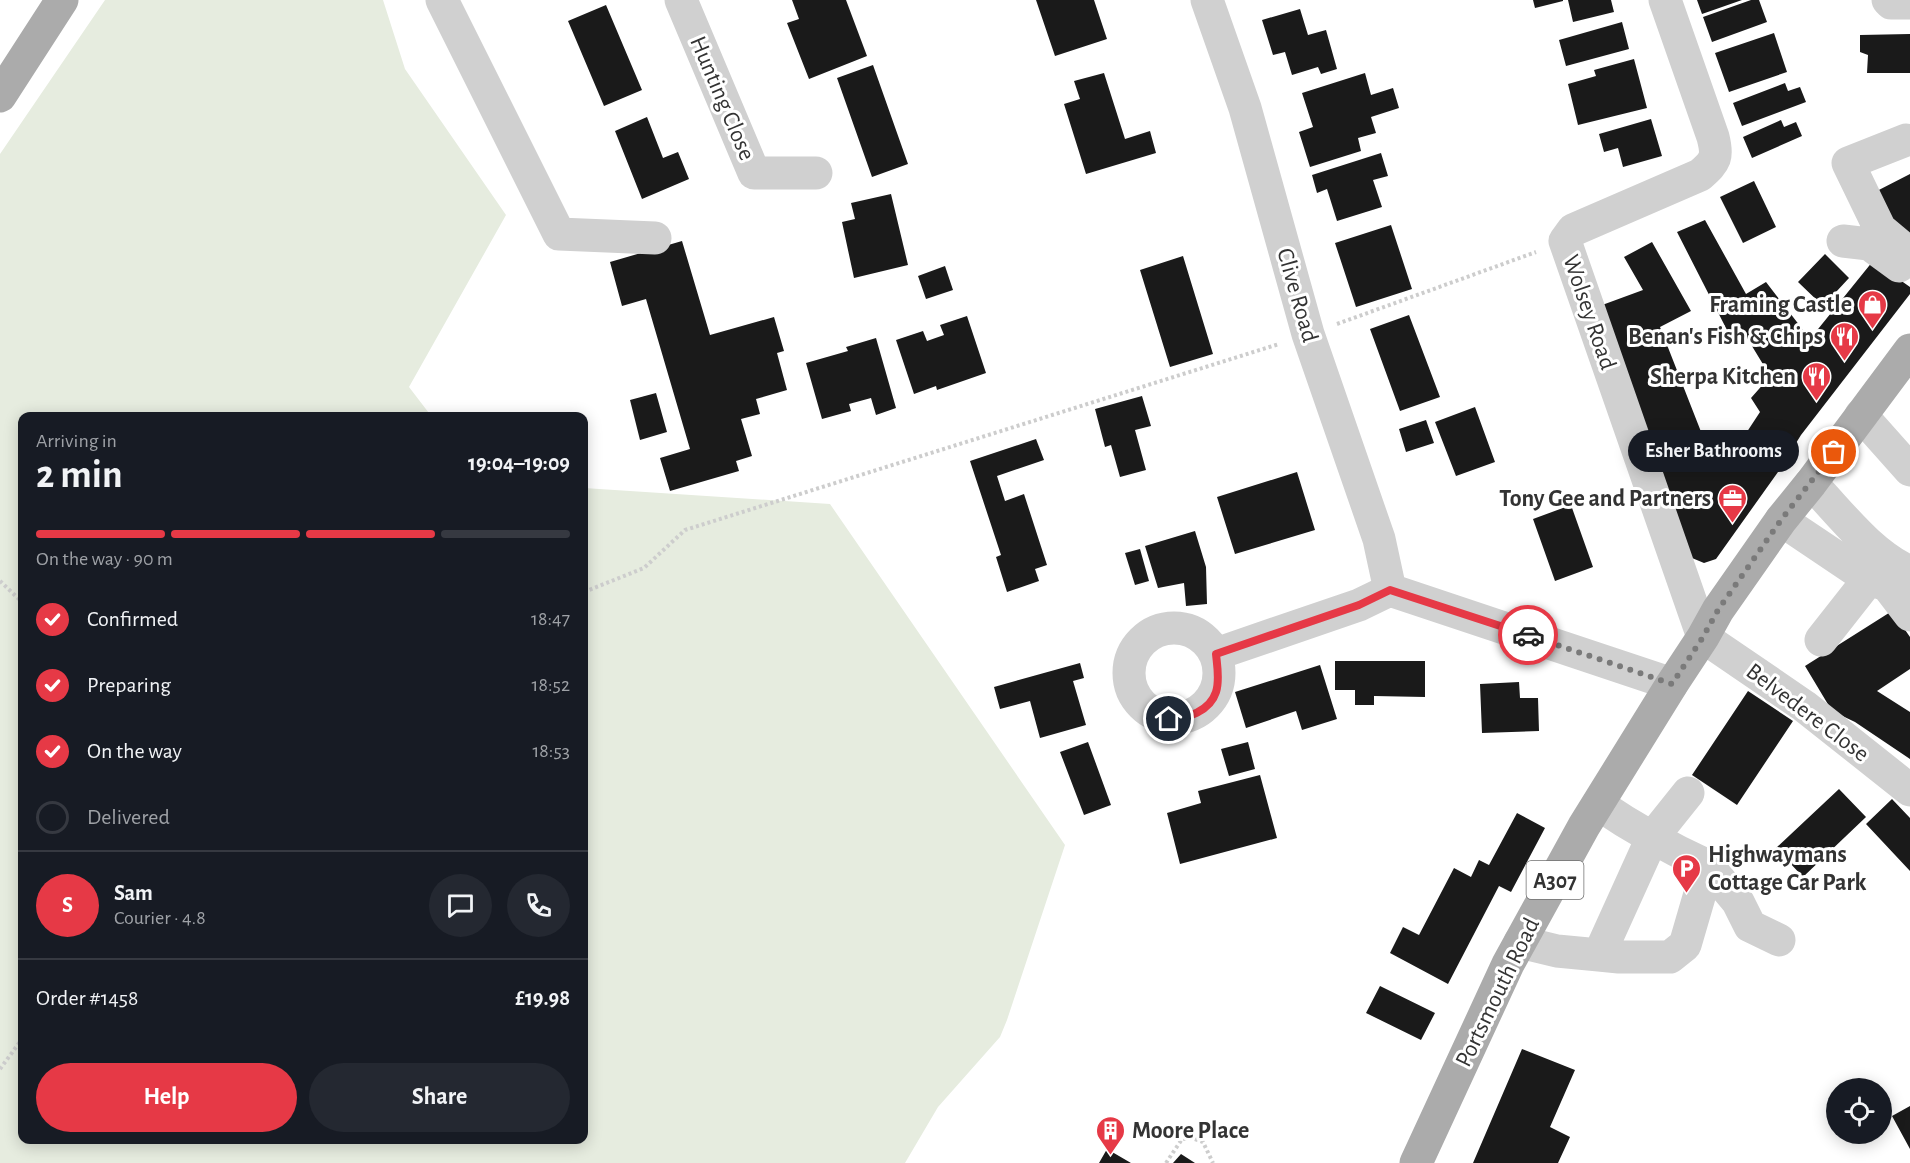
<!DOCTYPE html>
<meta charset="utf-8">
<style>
body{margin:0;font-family:"Alegreya Sans",sans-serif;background:#242831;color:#f1f3f6;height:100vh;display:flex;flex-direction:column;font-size:22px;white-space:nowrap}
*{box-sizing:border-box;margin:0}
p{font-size:20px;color:#9ea1a6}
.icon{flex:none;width:33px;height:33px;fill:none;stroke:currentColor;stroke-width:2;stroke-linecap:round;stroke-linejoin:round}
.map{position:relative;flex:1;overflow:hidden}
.drawer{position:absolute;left:18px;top:412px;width:570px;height:732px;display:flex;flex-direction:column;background:#171b24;border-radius:12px;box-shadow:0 3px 15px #0003}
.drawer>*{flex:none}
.tools{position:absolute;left:1826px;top:1078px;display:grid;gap:12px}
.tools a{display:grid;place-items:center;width:66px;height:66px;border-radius:50%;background:#171b24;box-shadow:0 3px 15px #0003;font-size:30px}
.pin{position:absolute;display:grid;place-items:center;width:51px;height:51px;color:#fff;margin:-26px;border:3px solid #fff;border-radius:50%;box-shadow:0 2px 6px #0007}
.courier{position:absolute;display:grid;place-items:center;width:60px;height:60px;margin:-30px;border:4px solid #e63946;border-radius:50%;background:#fff;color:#222;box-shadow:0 2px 8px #0007}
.bubble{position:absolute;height:42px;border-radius:21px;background:#171b24;box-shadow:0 3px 15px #0003;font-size:20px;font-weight:700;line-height:42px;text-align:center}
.headline em{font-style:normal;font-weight:700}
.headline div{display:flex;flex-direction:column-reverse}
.headline{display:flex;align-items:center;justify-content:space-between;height:102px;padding:0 18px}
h1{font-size:39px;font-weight:700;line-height:45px}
.bar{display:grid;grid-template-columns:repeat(4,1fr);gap:9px 6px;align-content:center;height:72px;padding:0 18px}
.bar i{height:8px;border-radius:4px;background:#363941}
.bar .selected{background:#e63946}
.bar p{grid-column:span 4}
.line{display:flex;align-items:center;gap:15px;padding:0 18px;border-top:2px solid #363941}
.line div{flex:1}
.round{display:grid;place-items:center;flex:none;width:63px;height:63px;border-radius:32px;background:#242831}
ol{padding:0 18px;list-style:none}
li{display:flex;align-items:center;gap:18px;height:66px}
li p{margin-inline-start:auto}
li .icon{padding:6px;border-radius:50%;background:#e63946;color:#fff;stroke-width:4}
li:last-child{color:#9ea1a6}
li i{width:33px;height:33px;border:3px solid #363941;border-radius:50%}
.primary-button{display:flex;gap:12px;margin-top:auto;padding:12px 18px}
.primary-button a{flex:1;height:69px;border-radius:36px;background:#e63946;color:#fff;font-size:24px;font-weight:700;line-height:69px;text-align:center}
.primary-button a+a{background:#242831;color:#f1f3f6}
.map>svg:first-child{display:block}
.green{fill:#e6ecdf}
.building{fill:#1a1a1a}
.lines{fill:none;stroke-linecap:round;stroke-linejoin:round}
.path{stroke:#cdcdcd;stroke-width:4;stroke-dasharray:3 3;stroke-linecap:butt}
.minor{stroke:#d0d0d0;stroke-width:33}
.major{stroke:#ababab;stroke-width:33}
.done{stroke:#7a7a7a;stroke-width:6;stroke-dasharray:0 10.8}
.route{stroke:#e63946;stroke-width:8}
.labels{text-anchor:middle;stroke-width:6;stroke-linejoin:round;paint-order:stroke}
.shield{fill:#fff;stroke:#707070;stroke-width:1.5}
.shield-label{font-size:22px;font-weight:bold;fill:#333}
.street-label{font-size:24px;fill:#333;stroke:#fff}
.poi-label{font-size:24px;font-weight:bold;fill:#333;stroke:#fff;text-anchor:end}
</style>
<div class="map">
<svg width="1910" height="1163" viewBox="0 0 1910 1163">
<rect width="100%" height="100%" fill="#fff"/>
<path class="green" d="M 105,0 L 383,0 L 405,69 L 506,215 L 409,387 L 432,417 L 22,417 L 22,1140 L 584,1140 L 584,488 L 830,504 L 1065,845 L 1007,1020 L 1000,1037 L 938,1107 L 905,1163 L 0,1163 L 0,154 Z"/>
<path class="building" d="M 792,0 L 846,0 L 867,56 L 809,79 L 787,23 L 799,19 Z
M 1036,0 L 1094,0 L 1107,39 L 1055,56 Z
M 1533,0 L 1563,0 L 1563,1 L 1535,8 Z
M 1568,0 L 1611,0 L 1614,12 L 1573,22 Z
M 1697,0 L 1742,0 L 1702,14 Z
M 1751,0 L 1759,0 L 1767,22 L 1712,42 L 1703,17 Z
M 606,5 L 642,90 L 604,106 L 568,21 Z
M 1300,9 L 1308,35 L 1326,30 L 1337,69 L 1321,74 L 1318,67 L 1292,75 L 1285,52 L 1273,55 L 1262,20 Z
M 1622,22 L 1629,49 L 1566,66 L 1559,40 Z
M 1774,33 L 1787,72 L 1729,92 L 1715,53 Z
M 1910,34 L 1910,73 L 1867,73 L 1868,55 L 1860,52 L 1860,35 Z
M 1634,59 L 1647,108 L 1578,125 L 1568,84 L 1596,76 L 1594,70 Z
M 873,65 L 908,164 L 872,177 L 837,78 Z
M 1104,73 L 1125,139 L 1150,131 L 1156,153 L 1086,174 L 1064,104 L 1080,99 L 1074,81 Z
M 1365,73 L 1371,95 L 1393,88 L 1399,108 L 1371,117 L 1376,133 L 1358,138 L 1361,151 L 1310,167 L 1299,132 L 1313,127 L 1302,93 Z
M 1785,83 L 1788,91 L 1800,87 L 1806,102 L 1742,126 L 1733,103 Z
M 647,117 L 663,158 L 678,152 L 689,179 L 642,199 L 615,131 Z
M 1651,119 L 1662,156 L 1623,167 L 1618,148 L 1604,152 L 1599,134 Z
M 1781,120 L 1784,127 L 1796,122 L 1802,136 L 1752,158 L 1743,137 Z
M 1381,153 L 1388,176 L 1373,180 L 1382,207 L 1337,221 L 1327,189 L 1317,193 L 1312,175 Z
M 1910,174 L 1910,234 L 1881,211 L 1871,194 Z
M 1754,181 L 1776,227 L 1743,243 L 1720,197 Z
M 891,194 L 908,265 L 854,278 L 842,222 L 855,219 L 851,203 Z
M 1705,220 L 1746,294 L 1766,282 L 1810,339 L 1873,261 L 1910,287 L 1910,294 L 1801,435 L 1778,472 L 1716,559 L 1704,563 L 1692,558 L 1594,308 L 1643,290 L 1624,257 L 1652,242 L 1691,311 L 1660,327 L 1716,470 L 1739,444 L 1760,412 L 1751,398 L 1766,381 L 1775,384 L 1741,328 L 1728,332 L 1677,232 Z
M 1391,225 L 1412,289 L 1356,307 L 1335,243 Z
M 682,241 L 710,335 L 774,317 L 784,351 L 777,353 L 787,390 L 756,399 L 760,414 L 741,419 L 752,456 L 736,461 L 739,471 L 670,491 L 660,458 L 690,449 L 646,299 L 622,306 L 610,262 Z
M 1825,254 L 1849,278 L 1823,306 L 1798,282 Z
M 1183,256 L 1213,354 L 1170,367 L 1140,270 Z
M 945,266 L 953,290 L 926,299 L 918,276 Z
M 1409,315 L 1440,397 L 1400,411 L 1370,329 Z
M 967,316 L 986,373 L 937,390 L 936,386 L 914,394 L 896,340 L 923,331 L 927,341 L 944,335 L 940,325 Z
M 876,338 L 896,408 L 876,415 L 871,398 L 849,404 L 851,411 L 822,419 L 806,363 L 848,351 L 846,347 Z
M 656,393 L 667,432 L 640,440 L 630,400 Z
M 1142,396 L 1151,426 L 1135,430 L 1146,470 L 1120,477 L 1111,445 L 1105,447 L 1095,409 Z
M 1475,407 L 1495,462 L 1456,476 L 1435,422 Z
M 1426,420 L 1434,443 L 1406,452 L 1399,429 Z
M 1036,439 L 1044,460 L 997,476 L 1005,501 L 1024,494 L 1047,565 L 1035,569 L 1039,581 L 1007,592 L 996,557 L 1001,555 L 970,461 Z
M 1297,472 L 1315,530 L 1235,554 L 1217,497 Z
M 1571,505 L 1593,567 L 1555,581 L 1533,519 Z
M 1195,531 L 1206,567 L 1207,604 L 1186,606 L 1184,583 L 1158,588 L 1145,546 Z
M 1140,549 L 1149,581 L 1135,585 L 1125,553 Z
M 1892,611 L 1910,637 L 1910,669 L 1877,691 L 1910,712 L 1910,759 L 1855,722 L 1832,711 L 1805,666 Z
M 1335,661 L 1425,661 L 1425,697 L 1374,696 L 1374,705 L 1355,705 L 1355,690 L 1335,690 Z
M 1080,663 L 1084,678 L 1073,681 L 1086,725 L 1040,738 L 1030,701 L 1000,709 L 994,687 Z
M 1320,665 L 1337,719 L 1302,730 L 1296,711 L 1246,728 L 1235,692 Z
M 1519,682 L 1520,698 L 1538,698 L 1539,731 L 1482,733 L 1480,684 Z
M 1748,691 L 1793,721 L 1737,805 L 1692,775 Z
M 1088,742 L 1111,805 L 1084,815 L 1060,752 Z
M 1248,742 L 1255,769 L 1229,776 L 1221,749 Z
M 1260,775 L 1277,838 L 1180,864 L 1167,813 L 1201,803 L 1198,791 Z
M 1839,789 L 1866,817 L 1803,877 L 1776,848 Z
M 1892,799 L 1910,818 L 1910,871 L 1866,824 Z
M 1517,813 L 1545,828 L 1511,892 L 1499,886 L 1448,984 L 1390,953 L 1403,927 L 1419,935 L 1454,868 L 1471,877 L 1479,860 L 1489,865 Z
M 1380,986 L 1435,1013 L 1421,1040 L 1366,1013 Z
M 1522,1049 L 1575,1070 L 1550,1127 L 1570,1137 L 1558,1163 L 1473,1163 Z
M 1910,1106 L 1910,1149 L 1892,1116 Z
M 1107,1149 L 1131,1163 L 1099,1163 Z
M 1181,1154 L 1195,1163 L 1173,1163 Z"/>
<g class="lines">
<path class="path" d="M 1337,324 L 1536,252
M 0,581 L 22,602
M 584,592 L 644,568 L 685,530 L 1279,344
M 0,1069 L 22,1039
M 1166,1163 L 1182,1139 L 1192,1138 L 1203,1142 L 1213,1163"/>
<path class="minor" d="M 442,0 L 559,234 L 655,238
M 681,0 L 754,173 L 816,173
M 1207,0 L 1245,108 L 1308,334 L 1379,539 L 1390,590 L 1672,684
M 1665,0 L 1713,137 C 1718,157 1716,161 1700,175 L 1573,230 L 1565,241 L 1703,637 L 1804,706 L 1910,790
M 1888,0 L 1891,3 L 1910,3
M 1906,140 L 1848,163 L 1880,229 L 1910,254
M 1843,241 L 1869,244 L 1899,266
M 1861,415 L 1910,470
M 1811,483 C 1842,515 1869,553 1910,572
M 1781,520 L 1869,579 L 1821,640
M 1869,579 L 1887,585 L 1910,615
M1129 673a45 45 0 1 1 90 0a45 45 0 1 1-90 0Z
M 1216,654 L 1359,605 L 1390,590
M 1598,804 C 1633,828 1669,848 1708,866 L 1685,945 L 1670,957 L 1619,957 L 1599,955 L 1652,838 L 1688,793
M 1708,866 L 1738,902 L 1750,926 L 1779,940
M 1520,942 L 1557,951 L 1599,955"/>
<path class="major" d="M 0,96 L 62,0
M 1416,1163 L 1508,964 L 1584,826 L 1672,684 L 1703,637 L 1718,610 L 1781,520 L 1811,483 L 1910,350"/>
</g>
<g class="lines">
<path class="done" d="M 1528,635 L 1672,684 L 1703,637 L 1718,610 L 1781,520 L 1834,452"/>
<path class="route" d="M 1169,719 C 1187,719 1210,711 1216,692 C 1220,680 1217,665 1216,654 L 1359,605 L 1390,590 L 1528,635"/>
</g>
<defs>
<symbol id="shop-pin" viewBox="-11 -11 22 30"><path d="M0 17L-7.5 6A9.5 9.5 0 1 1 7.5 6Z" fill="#e63946" stroke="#fff"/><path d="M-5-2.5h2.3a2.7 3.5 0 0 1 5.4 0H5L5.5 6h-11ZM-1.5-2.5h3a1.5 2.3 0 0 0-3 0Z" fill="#fff"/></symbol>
<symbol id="restaurant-pin" viewBox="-11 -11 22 30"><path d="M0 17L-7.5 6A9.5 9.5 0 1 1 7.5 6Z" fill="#e63946" stroke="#fff"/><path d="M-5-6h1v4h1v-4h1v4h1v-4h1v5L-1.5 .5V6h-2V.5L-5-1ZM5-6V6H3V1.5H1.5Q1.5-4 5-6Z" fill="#fff"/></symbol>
<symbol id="office-pin" viewBox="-11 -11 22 30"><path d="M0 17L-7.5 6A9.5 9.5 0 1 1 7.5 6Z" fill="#e63946" stroke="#fff"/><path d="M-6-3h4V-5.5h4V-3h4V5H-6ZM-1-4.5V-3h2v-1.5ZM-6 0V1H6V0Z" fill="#fff"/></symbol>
<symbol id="parking-pin" viewBox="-11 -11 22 30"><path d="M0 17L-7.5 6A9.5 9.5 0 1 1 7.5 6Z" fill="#e63946" stroke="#fff"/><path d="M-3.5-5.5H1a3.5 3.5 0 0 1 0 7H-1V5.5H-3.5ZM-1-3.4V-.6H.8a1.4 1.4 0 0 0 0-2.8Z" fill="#fff"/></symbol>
<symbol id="building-pin" viewBox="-11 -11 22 30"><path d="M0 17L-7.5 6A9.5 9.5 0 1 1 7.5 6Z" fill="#e63946" stroke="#fff"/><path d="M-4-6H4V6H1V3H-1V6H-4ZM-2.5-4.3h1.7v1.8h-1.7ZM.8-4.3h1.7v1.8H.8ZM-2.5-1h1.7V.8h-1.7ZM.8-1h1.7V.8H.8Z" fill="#fff"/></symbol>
</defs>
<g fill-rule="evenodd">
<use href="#shop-pin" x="1856" y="288" width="33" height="45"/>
<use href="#restaurant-pin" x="1828" y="320" width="33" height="45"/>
<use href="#restaurant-pin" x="1800" y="360" width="33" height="45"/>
<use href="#office-pin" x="1716" y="482" width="33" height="45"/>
<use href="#parking-pin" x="1670" y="852" width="33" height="45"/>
<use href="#building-pin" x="1094" y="1114" width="33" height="45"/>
</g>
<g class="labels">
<rect class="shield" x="1526.5" y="861" width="57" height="38" rx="4.5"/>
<g class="shield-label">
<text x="1555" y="888">A307</text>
</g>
<g class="street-label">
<text transform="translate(723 98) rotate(67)" y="8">Hunting Close</text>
<text transform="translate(1298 295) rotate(74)" y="8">Clive Road</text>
<text transform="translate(1590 312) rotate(71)" y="8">Wolsey Road</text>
<text transform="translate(1808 712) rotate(37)" y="8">Belvedere Close</text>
<text transform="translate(1497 992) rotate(-64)" y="8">Portsmouth Road</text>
</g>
<g class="poi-label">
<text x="1852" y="312">Framing Castle</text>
<text x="1823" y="344">Benan's Fish &amp; Chips</text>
<text x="1796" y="384">Sherpa Kitchen</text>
<text x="1711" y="506">Tony Gee and Partners</text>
<text x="1708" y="862" text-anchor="start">Highwaymans<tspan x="1708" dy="28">Cottage Car Park</tspan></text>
<text x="1132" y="1138" text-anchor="start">Moore Place</text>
</g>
</g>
</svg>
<div class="tools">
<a><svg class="icon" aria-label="locate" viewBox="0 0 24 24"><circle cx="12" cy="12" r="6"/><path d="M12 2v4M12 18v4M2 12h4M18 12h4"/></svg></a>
</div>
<div class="pin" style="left:1834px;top:452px;background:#ea580c"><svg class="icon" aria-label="bag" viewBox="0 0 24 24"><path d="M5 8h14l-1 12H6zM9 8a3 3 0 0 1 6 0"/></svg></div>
<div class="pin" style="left:1169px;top:719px;background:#1f2937"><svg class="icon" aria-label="home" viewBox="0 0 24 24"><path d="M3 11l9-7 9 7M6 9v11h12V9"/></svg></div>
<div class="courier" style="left:1528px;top:635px"><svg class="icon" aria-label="car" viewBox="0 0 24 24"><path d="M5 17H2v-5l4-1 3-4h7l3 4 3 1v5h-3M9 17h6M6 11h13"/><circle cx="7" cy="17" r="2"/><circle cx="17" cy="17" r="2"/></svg></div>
<div class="bubble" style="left:1628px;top:430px;width:171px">Esher Bathrooms</div>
<section class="drawer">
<div class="headline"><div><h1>2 min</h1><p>Arriving in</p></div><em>19:04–19:09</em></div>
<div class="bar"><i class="selected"></i><i class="selected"></i><i class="selected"></i><i></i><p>On the way · 90 m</p></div>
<ol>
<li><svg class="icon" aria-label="check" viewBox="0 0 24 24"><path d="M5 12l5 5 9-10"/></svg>Confirmed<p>18:47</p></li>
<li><svg class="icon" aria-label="check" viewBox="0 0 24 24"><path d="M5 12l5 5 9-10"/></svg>Preparing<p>18:52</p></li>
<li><svg class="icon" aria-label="check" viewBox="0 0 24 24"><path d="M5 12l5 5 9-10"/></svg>On the way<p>18:53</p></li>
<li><i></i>Delivered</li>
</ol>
<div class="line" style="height:108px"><b class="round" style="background:#e63946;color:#fff">S</b><div><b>Sam</b><p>Courier · 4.8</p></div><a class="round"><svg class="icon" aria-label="chat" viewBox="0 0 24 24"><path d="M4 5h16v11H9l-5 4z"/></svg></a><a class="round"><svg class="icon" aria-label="phone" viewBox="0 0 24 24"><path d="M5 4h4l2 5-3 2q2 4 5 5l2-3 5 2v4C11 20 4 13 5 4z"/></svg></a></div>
<div class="line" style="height:78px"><div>Order #1458</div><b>£19.98</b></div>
<div class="primary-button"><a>Help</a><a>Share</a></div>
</section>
</div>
